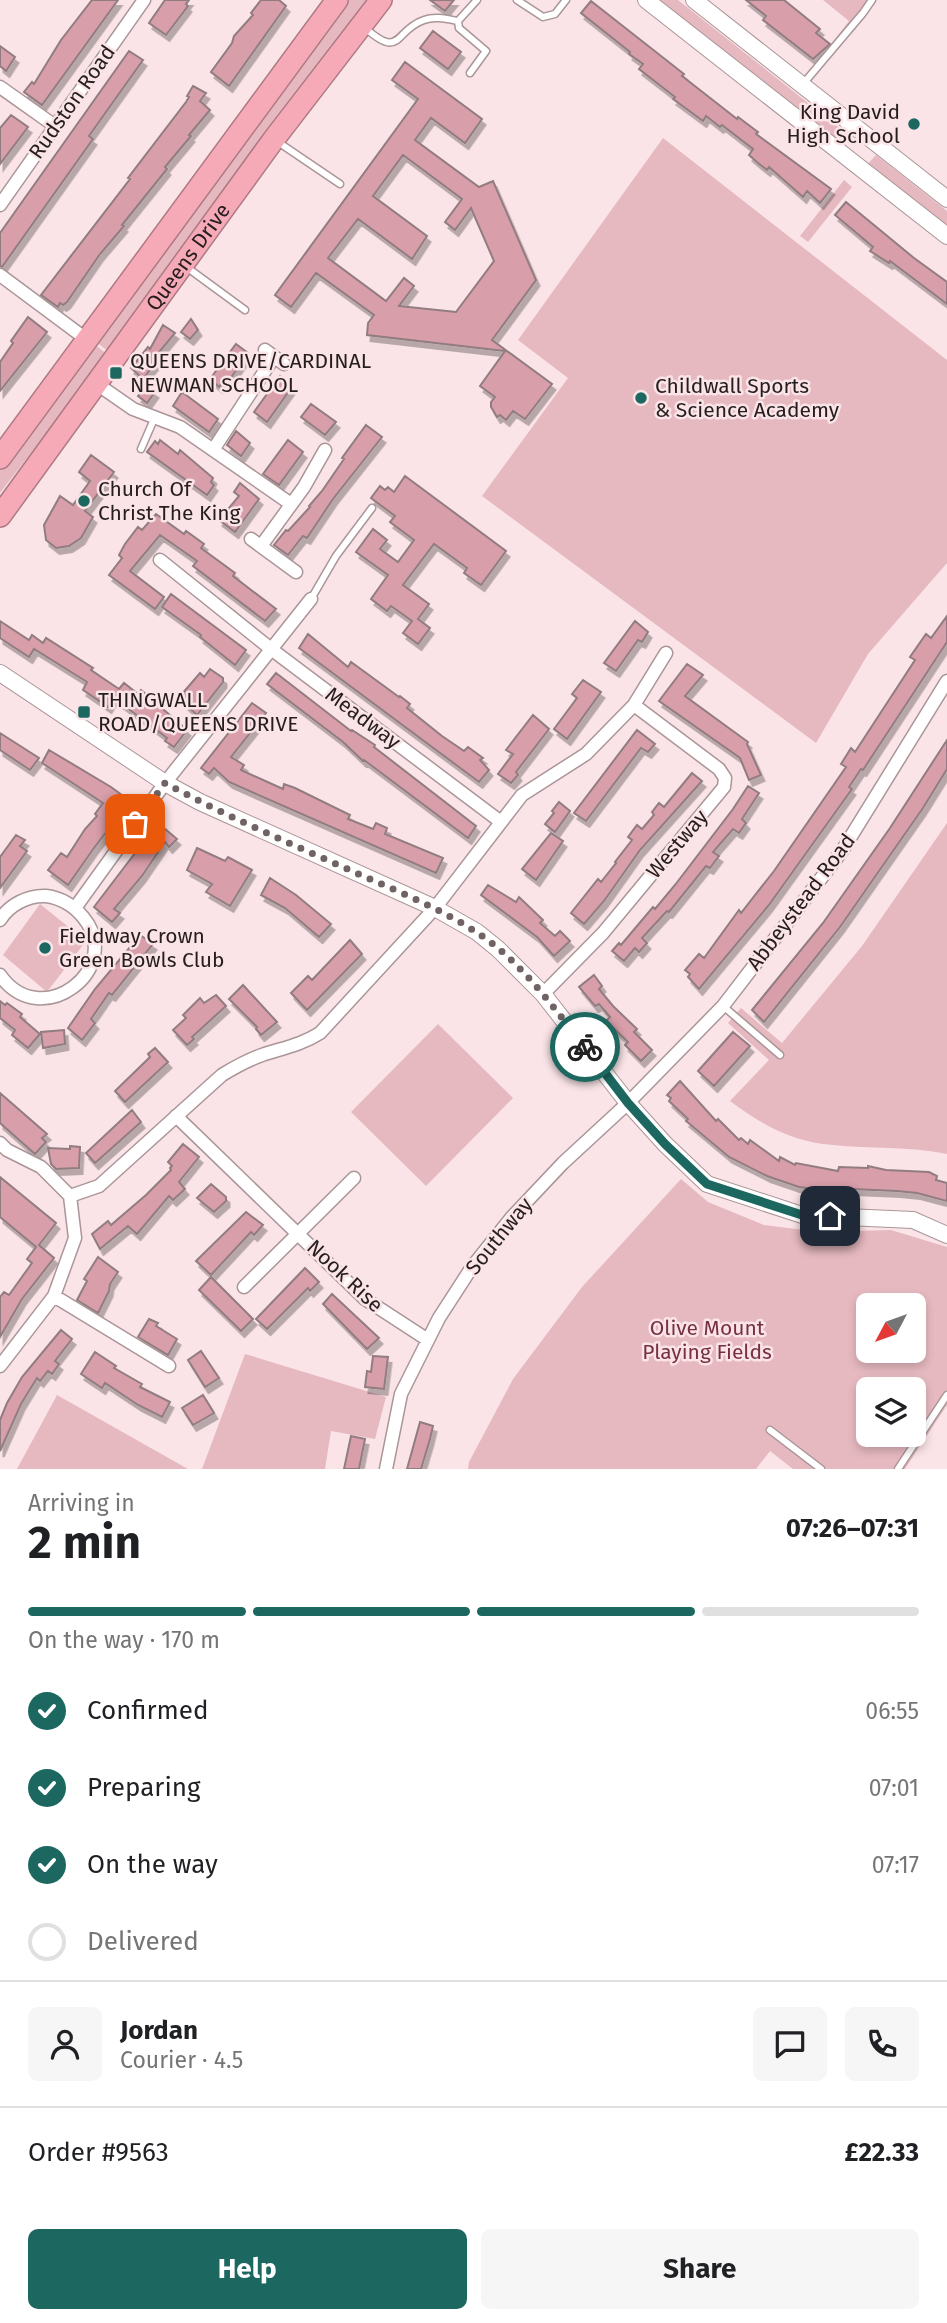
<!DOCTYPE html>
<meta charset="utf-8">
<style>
body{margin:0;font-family:"Fira Sans",sans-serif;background:#f6f6f6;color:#202124;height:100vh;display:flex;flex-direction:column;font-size:26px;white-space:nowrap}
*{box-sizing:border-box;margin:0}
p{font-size:23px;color:#757577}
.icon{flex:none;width:38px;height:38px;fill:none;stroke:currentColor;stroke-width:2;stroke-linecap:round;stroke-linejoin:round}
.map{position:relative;height:1469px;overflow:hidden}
.details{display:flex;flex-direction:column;background:#fff;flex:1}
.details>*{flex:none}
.needle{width:46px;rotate:229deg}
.tools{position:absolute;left:856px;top:1293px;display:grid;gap:14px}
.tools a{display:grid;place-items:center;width:70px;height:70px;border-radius:10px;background:#fff;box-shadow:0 4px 10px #0003;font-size:35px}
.pin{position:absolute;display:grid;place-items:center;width:60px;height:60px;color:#fff;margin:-30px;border-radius:14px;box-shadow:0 4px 10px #0006}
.courier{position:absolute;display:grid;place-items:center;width:70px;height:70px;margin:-35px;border:5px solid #1c6861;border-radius:50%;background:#fff;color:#222;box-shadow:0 2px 9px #0007}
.overview em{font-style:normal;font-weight:700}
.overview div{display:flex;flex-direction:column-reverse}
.overview{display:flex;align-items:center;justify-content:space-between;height:119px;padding:0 28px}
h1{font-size:46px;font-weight:700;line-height:52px}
.bar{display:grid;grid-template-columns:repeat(4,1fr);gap:10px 7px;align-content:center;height:84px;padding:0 28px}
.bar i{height:9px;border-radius:5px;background:#e0e0e0}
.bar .selected{background:#1c6861}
.bar p{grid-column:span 4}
.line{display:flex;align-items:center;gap:18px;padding:0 28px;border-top:2px solid #e0e0e0}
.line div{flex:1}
.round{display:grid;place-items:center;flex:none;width:74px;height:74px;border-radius:10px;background:#f6f6f6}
ol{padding:0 28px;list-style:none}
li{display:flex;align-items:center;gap:21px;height:77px}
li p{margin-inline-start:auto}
li .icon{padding:7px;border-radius:50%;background:#1c6861;color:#fff;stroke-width:4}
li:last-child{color:#757577}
li i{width:38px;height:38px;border:4px solid #e0e0e0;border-radius:50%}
.primary-button{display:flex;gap:14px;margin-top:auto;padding:14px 28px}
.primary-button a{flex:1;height:80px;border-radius:10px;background:#1c6861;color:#fff;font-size:28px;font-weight:700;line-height:80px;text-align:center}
.primary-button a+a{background:#f6f6f6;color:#202124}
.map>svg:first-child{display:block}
.green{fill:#e6b9c0;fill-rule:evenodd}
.building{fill:#d89ea9;stroke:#917d81;stroke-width:2;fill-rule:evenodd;filter:url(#shadow)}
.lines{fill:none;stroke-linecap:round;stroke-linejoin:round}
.lane-casing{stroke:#aa9598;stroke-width:9}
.street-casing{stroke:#aa9598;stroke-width:15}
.secondary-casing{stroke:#aa9598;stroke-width:18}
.highway-casing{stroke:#ad7982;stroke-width:24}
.lane{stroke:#fff;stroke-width:6}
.street{stroke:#fff;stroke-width:12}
.secondary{stroke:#fff;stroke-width:16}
.highway{stroke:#f6aab8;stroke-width:21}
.done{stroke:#706364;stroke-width:7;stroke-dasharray:0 12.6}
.route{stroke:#1c6861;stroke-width:9}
.poi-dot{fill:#1c6861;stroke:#fae4e7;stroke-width:2.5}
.labels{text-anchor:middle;stroke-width:5;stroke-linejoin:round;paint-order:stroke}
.street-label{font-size:21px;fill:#251d1e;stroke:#fae4e7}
.poi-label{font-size:21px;fill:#251d1e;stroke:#fae4e7;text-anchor:start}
.park-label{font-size:21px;fill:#783143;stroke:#fae4e7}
</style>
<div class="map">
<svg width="947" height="1469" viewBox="0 0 947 1469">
<defs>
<filter id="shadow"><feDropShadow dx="3.5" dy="6" stdDeviation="0" flood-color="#0004"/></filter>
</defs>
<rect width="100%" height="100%" fill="#fae4e7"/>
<path class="green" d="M 342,0 L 373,0 L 108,351 L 92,339 Z
M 653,0 L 678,0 L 851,137 L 842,149 Z
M 823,0 L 874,0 L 816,75 L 811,70 L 849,21 Z
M 663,138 L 947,360 L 947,563 L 868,654 L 816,743 L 482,496 L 568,378 L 518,340 Z
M 876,155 L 947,211 L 947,231 L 865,167 Z
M 844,180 L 852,187 L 808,242 L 800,236 Z
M 90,341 L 107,354 L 0,493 L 0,467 Z
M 947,823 L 947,1154 C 909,1146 870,1149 833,1145 C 793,1142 762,1125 730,1101 L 769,1060 L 728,1023 L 741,1008 L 782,1043 L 862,946 Z
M 40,904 L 86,941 L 47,992 L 3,955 Z
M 438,1024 L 513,1098 L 426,1186 L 351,1112 Z
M 681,1179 L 708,1202 L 764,1225 L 820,1232 L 891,1230 L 947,1247 L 947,1405 L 905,1469 L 793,1469 L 770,1451 L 756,1469 L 468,1469 L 469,1462 L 513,1379 L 582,1287 ZM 868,1306 L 914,1306 L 914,1351 L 868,1351 ZM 868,1390 L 914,1390 L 914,1435 L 868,1435 Z
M 245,1354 L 386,1397 L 375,1439 L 331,1431 L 325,1469 L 202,1469 Z
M 57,1395 L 188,1469 L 17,1469 Z"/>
<path class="building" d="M 92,0 L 118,0 L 42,105 L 24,92 L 32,82 L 34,84 L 61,40 Z
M 165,0 L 189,0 L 186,4 L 188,6 L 166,35 L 149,23 Z
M 261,0 L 279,0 L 286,6 L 229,86 L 211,72 L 232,43 L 234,36 L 253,15 L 251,13 Z
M 430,0 L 454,0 L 445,11 Z
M 746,0 L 784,0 L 820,29 L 816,33 L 830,44 L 813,59 L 763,20 L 766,16 Z
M 591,1 L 684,74 L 682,76 L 714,101 L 737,119 L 738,117 L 758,132 L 756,134 L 831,189 L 820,203 L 807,191 L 803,197 L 769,167 L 767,170 L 758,163 L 749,155 L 753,149 L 722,125 L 720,127 L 706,116 L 703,121 L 673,99 L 675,97 L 639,69 L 643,64 L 629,54 L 630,52 L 581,13 Z
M 433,31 L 461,52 L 448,69 L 420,48 Z
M 0,46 L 15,57 L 6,71 L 0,66 Z
M 129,51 L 143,60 L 89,136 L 93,139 L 2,267 L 0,266 L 0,233 Z
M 405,62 L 482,119 L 465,143 L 431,118 L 415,140 L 479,187 L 493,181 L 536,280 L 492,340 L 552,384 L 525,419 L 513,411 L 506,420 L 500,415 L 497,417 L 491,407 L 491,402 L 495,397 L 480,386 L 505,351 L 367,335 L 368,323 L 374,315 L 316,273 L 291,307 L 275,295 L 418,99 L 392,80 ZM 403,155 L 462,199 L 445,222 L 455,230 L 471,208 L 494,261 L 456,312 L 399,306 L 414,286 L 404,278 L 386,301 L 328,258 L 358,219 L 412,259 L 427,236 L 373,196 Z
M 193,86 L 206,93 L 200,101 L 210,110 L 189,135 L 191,136 L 165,167 L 167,169 L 122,225 L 124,226 L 100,254 L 67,302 L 63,305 L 60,303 L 58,307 L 41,295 L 130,179 L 128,178 L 186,102 L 189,97 L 187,96 Z
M 11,115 L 28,127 L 0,164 L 0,128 Z
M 846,202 L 914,258 L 947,282 L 947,304 L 890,261 L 889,263 L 870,251 L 873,247 L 835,215 Z
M 28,317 L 47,332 L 0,391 L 0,362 L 13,343 L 11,341 Z
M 191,319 L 198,330 L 190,339 L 181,332 Z
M 163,325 L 175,333 L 160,351 L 163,353 L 143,379 L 131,368 L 148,347 L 150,349 Z
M 236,344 L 248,353 L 228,382 L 224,380 L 219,387 L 210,379 Z
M 280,376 L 292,387 L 267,422 L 254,412 Z
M 146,386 L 155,392 L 147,403 L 138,396 Z
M 182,392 L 218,419 L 209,432 L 173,406 Z
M 311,404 L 336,422 L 325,435 L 301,417 Z
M 366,425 L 382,437 L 333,499 L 307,538 L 303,536 L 288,555 L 274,545 L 286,530 L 288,531 L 310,507 L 309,506 L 322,491 L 344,459 L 342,458 Z
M 236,431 L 250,443 L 241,456 L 227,445 Z
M 160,440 L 178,454 L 180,450 L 213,478 L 211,482 L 214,485 L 207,495 L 147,452 L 155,441 L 158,444 Z
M 288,440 L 303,452 L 279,485 L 263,474 Z
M 91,455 L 114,472 L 85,511 L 93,517 L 81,538 L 69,546 L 56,548 L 46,540 L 44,525 L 60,496 L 73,505 L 90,481 L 79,472 Z
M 405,476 L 506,551 L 481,585 L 464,573 L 467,568 L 434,544 L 403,585 L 429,604 L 418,619 L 430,628 L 418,644 L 403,633 L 412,621 L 391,606 L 387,611 L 371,599 L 388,575 L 356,552 L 373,529 L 387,540 L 380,549 L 398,562 L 414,540 L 390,522 L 395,516 L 371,498 L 380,486 L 385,490 L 388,487 L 394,492 Z
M 240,483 L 259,499 L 235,532 L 219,520 L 239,496 L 234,492 Z
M 156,514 L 184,534 L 186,531 L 204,544 L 201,548 L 235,573 L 233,576 L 276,609 L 265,621 L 193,566 L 197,561 L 160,535 L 130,571 L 164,597 L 155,609 L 109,575 L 122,558 L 119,555 L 125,544 L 138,527 L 142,530 Z
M 171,594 L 246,650 L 235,665 L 200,637 L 201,635 L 162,607 Z
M 947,616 L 947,642 L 863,770 L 861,769 L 849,787 L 852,789 L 769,905 L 699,989 L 688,977 L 690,974 L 685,970 L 699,954 L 704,958 L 739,910 L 741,913 L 774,871 L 846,767 L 841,764 L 851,748 L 855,752 L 915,660 L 910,657 L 926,634 L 931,638 Z
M 0,621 L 29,640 L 32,635 L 43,643 L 46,638 L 93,668 L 91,670 L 119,689 L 124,683 L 138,694 L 141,690 L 187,730 L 174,747 L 165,741 L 167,738 L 122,704 L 113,699 L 108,707 L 83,690 L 87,682 L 34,649 L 29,657 L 0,638 Z
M 635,621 L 648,632 L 642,642 L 638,640 L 616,671 L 604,663 Z
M 308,634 L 348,667 L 351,662 L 399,697 L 400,696 L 410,704 L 407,708 L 442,736 L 464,751 L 468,747 L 483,758 L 480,760 L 489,770 L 479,782 L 299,648 Z
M 687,664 L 703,675 L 685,696 L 748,742 L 747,744 L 761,775 L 749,780 L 740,758 L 659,701 Z
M 210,669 L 223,678 L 223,682 L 197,715 L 185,704 L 188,699 L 182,694 L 200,673 L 204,677 Z
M 276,673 L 351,731 L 352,730 L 375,745 L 374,747 L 476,826 L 468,838 L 364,760 L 363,761 L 343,742 L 267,684 Z
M 583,680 L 601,692 L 567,739 L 554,729 L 577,698 L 572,694 Z
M 252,703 L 266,713 L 231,757 L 244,765 L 241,770 L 283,789 L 284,784 L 295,788 L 350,815 L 348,819 L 373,829 L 376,823 L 387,828 L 385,834 L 443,858 L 436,873 L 229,782 L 214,768 L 209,774 L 201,768 Z
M 533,715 L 549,729 L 516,772 L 518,775 L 511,783 L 498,774 L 513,754 L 506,750 Z
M 637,730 L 655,744 L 648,752 L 641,748 L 586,821 L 574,813 Z
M 0,733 L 39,758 L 30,770 L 0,750 Z
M 947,740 L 947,769 L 923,808 L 840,927 L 764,1022 L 752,1010 L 823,923 L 890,828 Z
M 49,750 L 111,787 L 130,801 L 94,848 L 68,885 L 48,870 L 61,853 L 67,857 L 85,829 L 97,816 L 95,814 L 103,803 L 42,763 Z
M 692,773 L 702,781 L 640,850 L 604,901 L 584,924 L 571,913 L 598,879 L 601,882 L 616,863 L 615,862 L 632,840 L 628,837 L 637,825 L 642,829 L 654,815 L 652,812 L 659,803 L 664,807 Z
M 748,786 L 759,793 L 742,819 L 746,823 L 739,833 L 733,829 L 713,852 L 719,856 L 710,868 L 706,866 L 669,912 L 667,911 L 642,938 L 647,943 L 639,952 L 635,948 L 624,961 L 612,951 L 619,943 L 621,945 L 653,907 L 655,909 L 675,885 L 733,809 Z
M 559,802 L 570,811 L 555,832 L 545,824 L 554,813 L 552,811 Z
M 158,823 L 177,839 L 169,847 L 165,842 L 142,876 L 114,909 L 120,913 L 112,922 L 94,907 Z
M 551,833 L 563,841 L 536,880 L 522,869 Z
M 16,835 L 25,840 L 20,846 L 27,851 L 0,888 L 0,857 Z
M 197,848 L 225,861 L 228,857 L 252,870 L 230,906 L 206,892 L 212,884 L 187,870 Z
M 270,878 L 296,895 L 331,924 L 319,937 L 285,908 L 261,895 Z
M 488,885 L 516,902 L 519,897 L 543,920 L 540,923 L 555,936 L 560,931 L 570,941 L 554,956 L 537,937 L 481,895 Z
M 140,935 L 153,944 L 112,995 L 109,993 L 91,1019 L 95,1023 L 82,1040 L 68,1028 L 95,989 Z
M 350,940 L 362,954 L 307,1010 L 291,993 L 308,976 L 312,980 Z
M 594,975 L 602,986 L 599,989 L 613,1006 L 637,1029 L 634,1032 L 652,1050 L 641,1061 L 625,1045 L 628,1042 L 606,1021 L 610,1017 L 599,1004 L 595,1006 L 579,987 Z
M 243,985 L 277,1022 L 261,1035 L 256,1029 L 257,1027 L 229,999 Z
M 216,995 L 226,1006 L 192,1037 L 194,1039 L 187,1045 L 173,1030 L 186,1018 L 183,1015 L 200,998 L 204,1003 Z
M 0,1001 L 5,1005 L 7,1003 L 22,1014 L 20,1017 L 40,1034 L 28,1048 L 12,1035 L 15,1030 L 0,1018 Z
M 64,1030 L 65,1044 L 43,1048 L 41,1032 Z
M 733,1032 L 750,1046 L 714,1086 L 698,1071 Z
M 155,1048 L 168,1062 L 125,1102 L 115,1091 L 150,1057 L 148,1054 Z
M 680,1081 L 716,1121 L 718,1119 L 739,1140 L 741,1138 L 748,1144 L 750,1140 L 779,1161 L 780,1157 L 795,1165 L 796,1163 L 838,1171 L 839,1167 L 868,1168 L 868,1166 L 886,1170 L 929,1172 L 937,1176 L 936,1180 L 947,1183 L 947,1201 L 917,1193 L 897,1191 L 829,1188 L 828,1191 L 799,1187 L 767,1176 L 729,1157 L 686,1121 L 688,1119 L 669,1101 L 671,1098 L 667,1095 Z
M 0,1093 L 47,1134 L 42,1138 L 46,1142 L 35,1154 L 0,1123 Z
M 132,1110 L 141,1122 L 95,1163 L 86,1153 Z
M 183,1144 L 199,1157 L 179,1182 L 185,1189 L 173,1200 L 169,1196 L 137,1234 L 128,1226 L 100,1249 L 92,1234 L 108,1221 L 111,1225 L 146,1195 L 171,1170 L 170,1168 L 172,1166 L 168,1162 Z
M 70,1146 L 80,1147 L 79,1168 L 56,1169 L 51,1164 L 48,1148 L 70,1149 Z
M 0,1177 L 56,1223 L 39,1245 L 54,1258 L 22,1299 L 0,1337 L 0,1297 L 4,1292 L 9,1295 L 32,1263 L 27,1259 L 36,1247 L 0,1217 Z
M 211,1184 L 226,1197 L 226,1201 L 214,1212 L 197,1198 Z
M 246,1212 L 263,1225 L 254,1235 L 251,1232 L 211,1275 L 196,1261 Z
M 98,1257 L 118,1272 L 110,1284 L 109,1291 L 98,1313 L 77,1300 L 87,1281 L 84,1279 Z
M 305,1268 L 319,1282 L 310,1291 L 308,1288 L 267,1329 L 256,1319 Z
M 211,1277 L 253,1319 L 241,1331 L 199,1290 Z
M 332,1294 L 379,1338 L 367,1349 L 323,1304 Z
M 149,1319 L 158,1323 L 156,1326 L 177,1339 L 168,1355 L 138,1337 Z
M 61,1330 L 72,1339 L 55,1361 L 59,1364 L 52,1374 L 48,1371 L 40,1381 L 37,1378 L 21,1404 L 0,1451 L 0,1420 L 7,1403 L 22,1377 Z
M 201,1351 L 219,1378 L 205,1387 L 188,1360 Z
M 95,1352 L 116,1366 L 114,1368 L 142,1384 L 140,1387 L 170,1402 L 162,1417 L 138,1405 L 105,1383 L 102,1388 L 81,1374 Z
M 373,1356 L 388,1357 L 384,1389 L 365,1387 L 367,1371 L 371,1372 Z
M 203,1395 L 214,1413 L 193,1425 L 182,1408 Z
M 420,1422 L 433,1426 L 430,1439 L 421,1469 L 407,1469 Z
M 351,1436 L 365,1439 L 359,1469 L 344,1469 Z"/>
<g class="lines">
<defs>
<path id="lane" d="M 517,0 L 543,17 L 555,14 L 566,0
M 458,21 L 459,28 L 486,51 L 470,73
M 364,27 C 402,61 394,30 424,20 C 435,16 447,19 458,21 L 477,0
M 803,84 L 863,13 L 872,0
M 278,142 L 340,184
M 185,266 L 245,310
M 141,449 L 155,417
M 311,599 L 336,556 L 372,508
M 723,1006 L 780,1055
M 770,1430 L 821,1469
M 898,1469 L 947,1395"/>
<path id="street" d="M 0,87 L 55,126
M 0,205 L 144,0
M 0,275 L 86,339
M 265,350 L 284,364
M 97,384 L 133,409 L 180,427 L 291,504
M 213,450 L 274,357
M 251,539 L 296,572
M 261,546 L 304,487 L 325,450
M 160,560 L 271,649 L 501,822
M 75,908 L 165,783 L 311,599
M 0,920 C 9,905 28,895 46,896 C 61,898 74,906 83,917 C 126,968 41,1034 0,975
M 543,994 L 603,933 L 724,787 L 725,778 L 719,769 L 634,705
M 176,1116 L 365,1299 L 428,1340
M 0,1143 L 7,1150 L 41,1167 L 70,1196 L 99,1186 L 222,1075 C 235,1067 248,1060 262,1055 C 283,1048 301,1045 320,1033 L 435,908 L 522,795 L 586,754 L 634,705 L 666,653
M 244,1287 L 354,1178
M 54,1296 L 169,1366
M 0,1366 L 54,1296 L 75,1238 L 70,1196
M 386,1469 L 401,1394 L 439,1318 L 472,1267 L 512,1217 L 563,1163 L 628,1103 L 723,1006 L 842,851 L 947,681"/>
<path id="secondary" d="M 646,0 L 947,236
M 694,0 L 947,199
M 0,673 L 165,783 L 200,802 L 435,908 L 477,932 L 498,949 L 543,994 L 628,1103 L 665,1144 L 707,1184 L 802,1215 L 913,1220 L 947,1235"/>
<g id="highway">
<path d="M 0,458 L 337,0"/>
<path id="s1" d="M 0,516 L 274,139 L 381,0"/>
</g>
</defs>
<use href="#lane" class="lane-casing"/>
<use href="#street" class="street-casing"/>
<use href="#secondary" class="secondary-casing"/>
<use href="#highway" class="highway-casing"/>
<use href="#lane" class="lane"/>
<use href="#street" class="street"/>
<use href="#secondary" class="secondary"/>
<use href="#highway" class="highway"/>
</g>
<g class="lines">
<path class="done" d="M 135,824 L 165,783 C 226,816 289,843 352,871 C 394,890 438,907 476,932 C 521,961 553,1007 585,1047"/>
<path class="route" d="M 585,1047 L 628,1103 L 665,1144 L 707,1184 L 802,1215 L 830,1216"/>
</g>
<g class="poi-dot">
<circle cx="914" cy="124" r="7"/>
<rect x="109" y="366" width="14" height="14" rx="3.5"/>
<circle cx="641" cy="398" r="7"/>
<circle cx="84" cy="501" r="7"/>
<rect x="77" y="705" width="14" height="14" rx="3.5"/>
<circle cx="45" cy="948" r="7"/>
</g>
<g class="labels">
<g class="street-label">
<text transform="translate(72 102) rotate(-55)" y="7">Rudston Road</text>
<text dy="7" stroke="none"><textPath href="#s1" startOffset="320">Queens Drive</textPath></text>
<text transform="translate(363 718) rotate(37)" y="7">Meadway</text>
<text transform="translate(677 844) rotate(-50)" y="7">Westway</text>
<text transform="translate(801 902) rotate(-53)" y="7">Abbeystead Road</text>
<text transform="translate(499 1236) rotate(-51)" y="7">Southway</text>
<text transform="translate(345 1276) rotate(43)" y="7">Nook Rise</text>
</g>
<g class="poi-label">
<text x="900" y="119" text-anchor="end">King David<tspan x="900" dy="24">High School</tspan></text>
<text x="130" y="368">QUEENS DRIVE/CARDINAL<tspan x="130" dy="24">NEWMAN SCHOOL</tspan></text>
<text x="655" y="393">Childwall Sports<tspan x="655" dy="24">&amp; Science Academy</tspan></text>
<text x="98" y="496">Church Of<tspan x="98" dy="24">Christ The King</tspan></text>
<text x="98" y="707">THINGWALL<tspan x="98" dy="24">ROAD/QUEENS DRIVE</tspan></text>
<text x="59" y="943">Fieldway Crown<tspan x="59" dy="24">Green Bowls Club</tspan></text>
</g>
<g class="park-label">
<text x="707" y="1335">Olive Mount<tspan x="707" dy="24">Playing Fields</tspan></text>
</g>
</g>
</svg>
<div class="tools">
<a><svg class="needle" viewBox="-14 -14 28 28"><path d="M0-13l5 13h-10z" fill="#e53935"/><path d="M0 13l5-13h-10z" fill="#757577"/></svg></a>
<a><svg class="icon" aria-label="layers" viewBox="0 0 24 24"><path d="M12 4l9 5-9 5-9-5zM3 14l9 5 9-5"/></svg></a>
</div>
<div class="pin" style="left:135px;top:824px;background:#ea580c"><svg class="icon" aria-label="bag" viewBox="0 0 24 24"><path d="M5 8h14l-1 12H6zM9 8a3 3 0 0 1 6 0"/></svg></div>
<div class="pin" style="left:830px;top:1216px;background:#1f2937"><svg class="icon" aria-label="home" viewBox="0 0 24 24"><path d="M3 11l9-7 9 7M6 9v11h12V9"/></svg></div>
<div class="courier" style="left:585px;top:1047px"><svg class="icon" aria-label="bike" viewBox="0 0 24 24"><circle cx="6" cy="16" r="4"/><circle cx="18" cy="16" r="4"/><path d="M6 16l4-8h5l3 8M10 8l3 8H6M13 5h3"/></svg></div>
</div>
<section class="details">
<div class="overview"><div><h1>2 min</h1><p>Arriving in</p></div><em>07:26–07:31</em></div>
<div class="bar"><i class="selected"></i><i class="selected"></i><i class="selected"></i><i></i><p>On the way · 170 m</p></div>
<ol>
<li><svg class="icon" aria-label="check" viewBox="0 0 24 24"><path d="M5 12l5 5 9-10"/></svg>Confirmed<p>06:55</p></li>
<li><svg class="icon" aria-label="check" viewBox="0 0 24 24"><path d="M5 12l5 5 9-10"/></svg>Preparing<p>07:01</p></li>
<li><svg class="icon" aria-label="check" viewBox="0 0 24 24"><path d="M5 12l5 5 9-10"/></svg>On the way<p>07:17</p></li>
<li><i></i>Delivered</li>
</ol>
<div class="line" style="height:126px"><a class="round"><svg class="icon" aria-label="person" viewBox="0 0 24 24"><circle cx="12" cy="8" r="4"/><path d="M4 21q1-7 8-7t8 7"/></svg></a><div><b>Jordan</b><p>Courier · 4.5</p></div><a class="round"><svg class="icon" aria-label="chat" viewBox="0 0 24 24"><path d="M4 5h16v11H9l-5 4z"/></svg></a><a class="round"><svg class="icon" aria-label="phone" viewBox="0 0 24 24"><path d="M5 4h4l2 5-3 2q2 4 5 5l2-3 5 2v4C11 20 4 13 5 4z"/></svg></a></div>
<div class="line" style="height:91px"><div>Order #9563</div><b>£22.33</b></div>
<div class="primary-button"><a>Help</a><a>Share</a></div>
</section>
